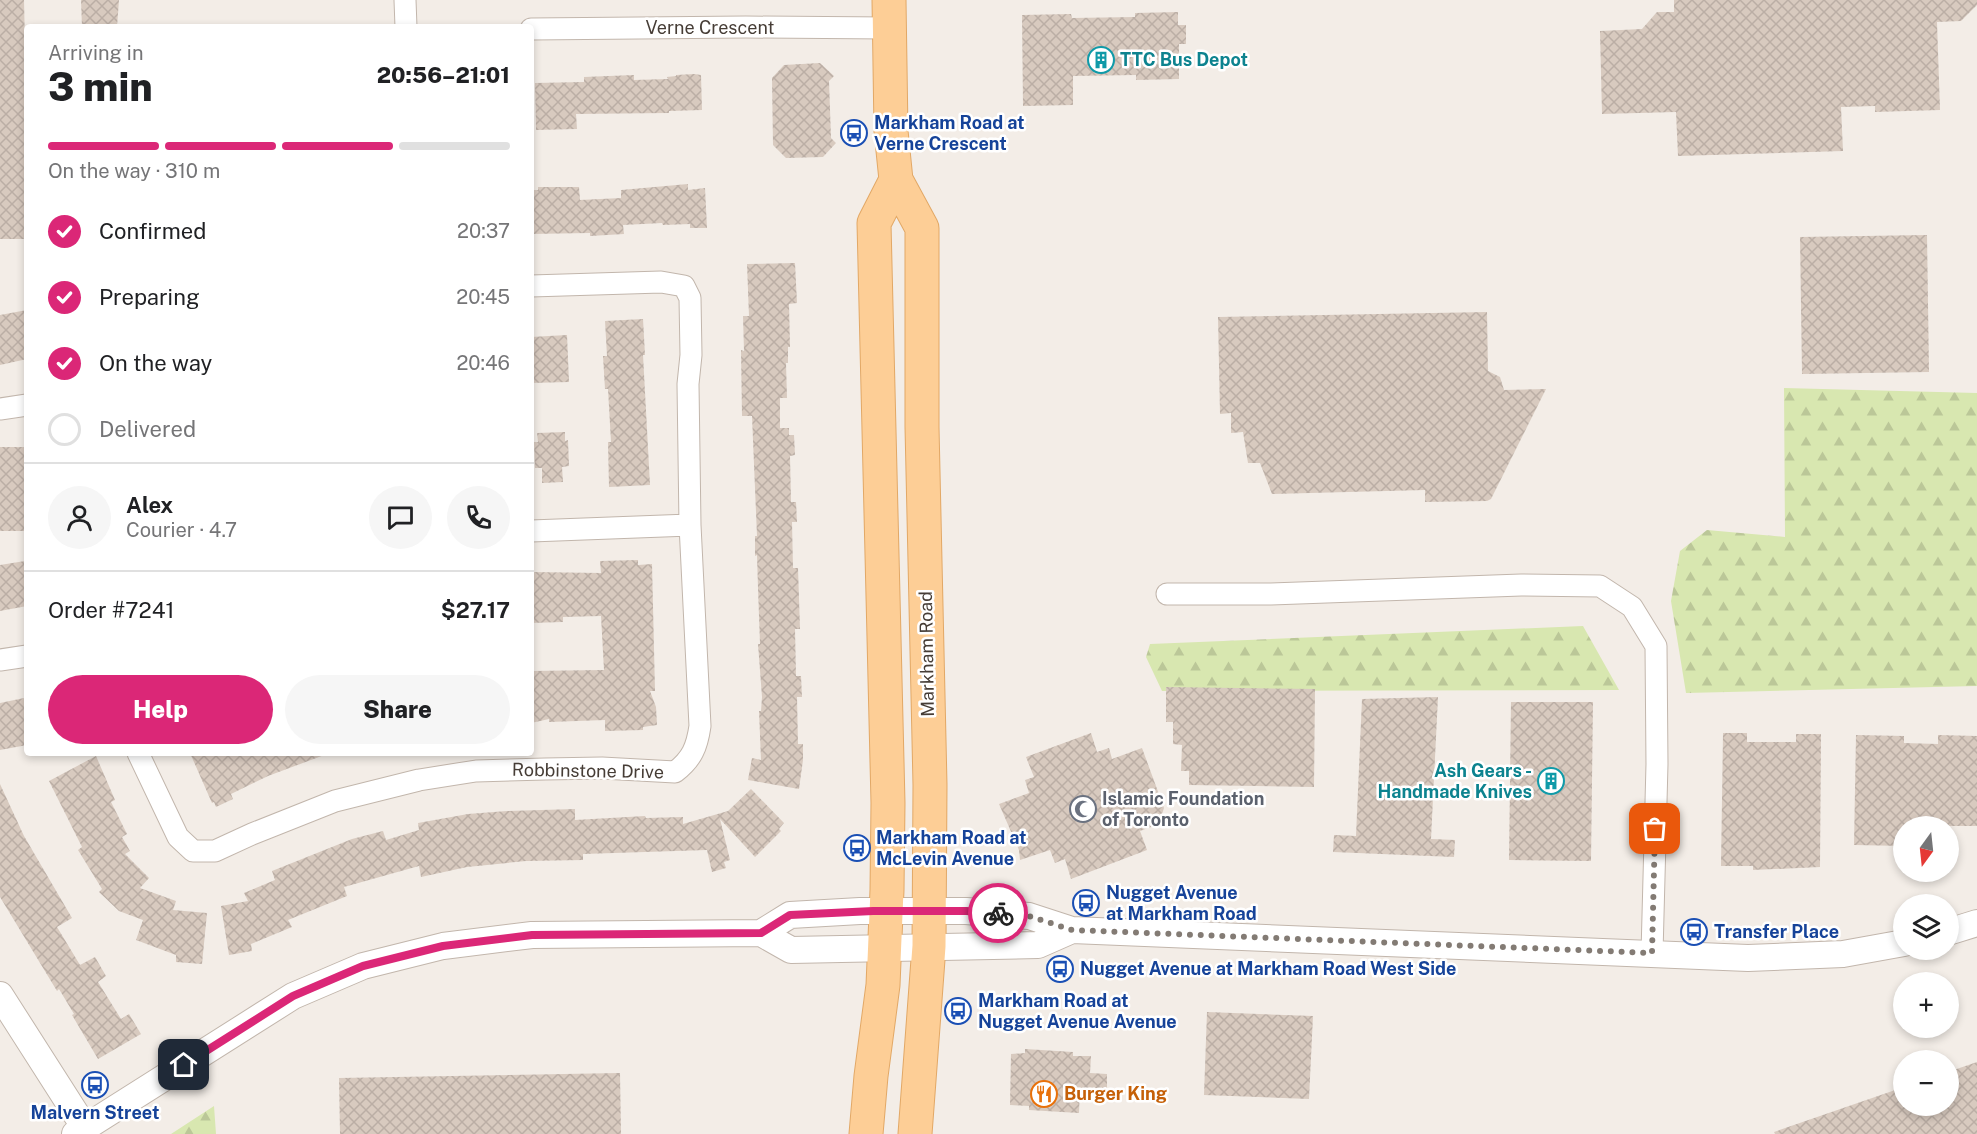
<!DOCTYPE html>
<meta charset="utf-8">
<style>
body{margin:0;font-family:"Public Sans",sans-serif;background:#f6f6f6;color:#202124;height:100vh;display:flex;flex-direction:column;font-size:22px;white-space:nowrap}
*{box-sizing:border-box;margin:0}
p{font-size:20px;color:#757577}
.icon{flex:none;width:33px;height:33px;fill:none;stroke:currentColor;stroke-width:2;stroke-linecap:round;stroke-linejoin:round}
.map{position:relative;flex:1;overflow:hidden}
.sheet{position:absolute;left:24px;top:24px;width:510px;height:732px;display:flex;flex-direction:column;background:#fff;border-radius:6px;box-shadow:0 3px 9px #0003}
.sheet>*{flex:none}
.needle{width:39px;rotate:195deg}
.tools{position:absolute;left:1893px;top:816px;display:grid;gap:12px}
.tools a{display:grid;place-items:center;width:66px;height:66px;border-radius:50%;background:#fff;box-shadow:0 3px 9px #0003;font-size:30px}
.pin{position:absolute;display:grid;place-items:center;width:51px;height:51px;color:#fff;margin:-26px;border-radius:12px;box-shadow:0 3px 9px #0006}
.courier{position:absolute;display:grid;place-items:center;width:60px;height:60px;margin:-30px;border:4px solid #db2777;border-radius:50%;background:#fff;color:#222;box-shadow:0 2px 8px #0007}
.overview em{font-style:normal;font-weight:800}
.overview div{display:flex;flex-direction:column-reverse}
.overview{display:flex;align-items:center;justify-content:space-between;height:102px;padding:0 24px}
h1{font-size:39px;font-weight:800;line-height:45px}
.bar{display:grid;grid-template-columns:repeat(4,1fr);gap:9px 6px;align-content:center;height:72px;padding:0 24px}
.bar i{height:8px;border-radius:4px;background:#e0e0e0}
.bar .on{background:#db2777}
.bar p{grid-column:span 4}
.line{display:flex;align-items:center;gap:15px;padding:0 24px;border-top:2px solid #e0e0e0}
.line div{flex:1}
.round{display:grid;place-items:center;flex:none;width:63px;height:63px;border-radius:32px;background:#f6f6f6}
ol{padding:0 24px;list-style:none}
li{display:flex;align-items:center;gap:18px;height:66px}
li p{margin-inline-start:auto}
li .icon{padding:6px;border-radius:50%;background:#db2777;color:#fff;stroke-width:4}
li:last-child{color:#757577}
li i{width:33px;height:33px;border:3px solid #e0e0e0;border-radius:50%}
.cta{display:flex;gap:12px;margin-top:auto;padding:12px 24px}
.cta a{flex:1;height:69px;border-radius:36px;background:#db2777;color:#fff;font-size:24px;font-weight:800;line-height:69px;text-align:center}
.cta a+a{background:#f6f6f6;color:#202124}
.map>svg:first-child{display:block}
.forest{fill:url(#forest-firs)}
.building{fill:url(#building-cross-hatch)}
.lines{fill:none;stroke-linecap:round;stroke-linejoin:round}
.minor-casing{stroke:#c2b6ac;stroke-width:23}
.tertiary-casing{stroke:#c2b6ac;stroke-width:28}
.primary-casing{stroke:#e2a866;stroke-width:35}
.minor{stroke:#fff;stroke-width:21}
.tertiary{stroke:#fff;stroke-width:26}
.primary{stroke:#fdce96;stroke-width:33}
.done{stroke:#837b74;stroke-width:6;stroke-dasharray:0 10.8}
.route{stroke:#db2777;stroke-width:8}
.labels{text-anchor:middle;stroke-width:5;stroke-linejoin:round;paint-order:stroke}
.street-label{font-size:18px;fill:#463d36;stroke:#fff}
.culture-label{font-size:18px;font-weight:bold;fill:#0d838f;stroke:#fff;text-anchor:start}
.transit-label{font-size:18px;font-weight:bold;fill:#164399;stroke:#fff;text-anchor:start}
.worship-label{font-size:18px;font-weight:bold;fill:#5b616d;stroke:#fff;text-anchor:start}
.food-label{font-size:18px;font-weight:bold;fill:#c56008;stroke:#fff;text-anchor:start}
</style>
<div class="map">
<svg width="1977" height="1134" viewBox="0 0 1977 1134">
<defs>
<pattern id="forest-firs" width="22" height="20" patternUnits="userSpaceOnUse" patternTransform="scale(1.5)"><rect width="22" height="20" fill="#d8e7b0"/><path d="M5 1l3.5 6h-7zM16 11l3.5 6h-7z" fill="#bbc798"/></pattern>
<pattern id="building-cross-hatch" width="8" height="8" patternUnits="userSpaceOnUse" patternTransform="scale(1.5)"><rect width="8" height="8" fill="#d8cabf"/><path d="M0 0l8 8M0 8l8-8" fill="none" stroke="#bbaea5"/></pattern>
</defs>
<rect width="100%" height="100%" fill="#f3ede7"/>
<path class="forest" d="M 1784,388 L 1977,393 L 1977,686 L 1686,693 L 1671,601 L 1680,551 L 1707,530 L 1785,537 Z
M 1583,626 L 1619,690 L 1162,691 L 1146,657 L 1150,644 Z
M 214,1106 L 216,1134 L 171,1134 Z"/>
<path class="building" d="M 0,0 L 24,0 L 25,46 L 27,46 L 27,239 L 0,239 Z
M 81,0 L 119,0 L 117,27 L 82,27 Z
M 1674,0 L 1977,0 L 1977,5 L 1961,21 L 1937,22 L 1940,110 L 1875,112 L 1875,106 L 1841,107 L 1843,151 L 1678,156 L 1676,112 L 1602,114 L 1600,31 L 1642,29 L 1657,12 L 1674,12 Z
M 1178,12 L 1178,25 L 1186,25 L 1186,44 L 1179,44 L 1179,79 L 1136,80 L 1136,75 L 1073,76 L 1073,105 L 1023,106 L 1022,15 L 1071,14 L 1072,18 L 1135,17 L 1135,13 Z
M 820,63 L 834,76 L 829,81 L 831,138 L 836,143 L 823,157 L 786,158 L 773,145 L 772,78 L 784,65 Z
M 694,74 L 701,75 L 702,110 L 669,111 L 669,113 L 576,114 L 577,129 L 536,130 L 535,83 L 584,82 L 584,77 L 634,75 L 634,80 L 668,79 L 667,77 L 676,76 L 676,75 Z
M 688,184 L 688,190 L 705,188 L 707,228 L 690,228 L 690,224 L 663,225 L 662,223 L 623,225 L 624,234 L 590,236 L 590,233 L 531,234 L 531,190 L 538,190 L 538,187 L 579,187 L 580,200 L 621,198 L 621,190 Z
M 1927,235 L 1929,372 L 1802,374 L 1800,237 Z
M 795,263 L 797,303 L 789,304 L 790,347 L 788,347 L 788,363 L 786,363 L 787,398 L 780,398 L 780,428 L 789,428 L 789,435 L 794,435 L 795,455 L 790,456 L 791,502 L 796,502 L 797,522 L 792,522 L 793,568 L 798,568 L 800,629 L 795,629 L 796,676 L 801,676 L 802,697 L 797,697 L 798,744 L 803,744 L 803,760 L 799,789 L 748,780 L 752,758 L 761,760 L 759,711 L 761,711 L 762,697 L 758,644 L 760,644 L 758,588 L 757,555 L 755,556 L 755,536 L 757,536 L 752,416 L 742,416 L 741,350 L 744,351 L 743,316 L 749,316 L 747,264 Z
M 27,310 L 27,359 L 0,365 L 0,315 Z
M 1487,312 L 1488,371 L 1500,377 L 1504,390 L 1546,389 L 1491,499 L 1487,501 L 1425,502 L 1425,490 L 1272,494 L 1260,463 L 1248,463 L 1243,432 L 1231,433 L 1231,413 L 1220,414 L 1218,317 Z
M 643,319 L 645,355 L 643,355 L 650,485 L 609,487 L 608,442 L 611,442 L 608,389 L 605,389 L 603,356 L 607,356 L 605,321 Z
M 567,335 L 569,382 L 531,383 L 531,337 Z
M 565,432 L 565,441 L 568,440 L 569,466 L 562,467 L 563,482 L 542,483 L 542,468 L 535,468 L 534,442 L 538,442 L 537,433 Z
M 0,447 L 27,447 L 27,498 L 24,498 L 24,531 L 0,531 Z
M 638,560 L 638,565 L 652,564 L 655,691 L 650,691 L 656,707 L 657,725 L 643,727 L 643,730 L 605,731 L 605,720 L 549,722 L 549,719 L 531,723 L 531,671 L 604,670 L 601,616 L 563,617 L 563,622 L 531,623 L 531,572 L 601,573 L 600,561 Z
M 25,561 L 27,574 L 27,606 L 0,611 L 0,565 Z
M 1166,687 L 1315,689 L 1314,787 L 1189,785 L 1189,771 L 1181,771 L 1182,745 L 1173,744 L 1173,722 L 1166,722 Z
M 1438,697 L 1431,839 L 1455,840 L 1454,857 L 1333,852 L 1334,835 L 1356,836 L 1362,699 Z
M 24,698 L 27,716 L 27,745 L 0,750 L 0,703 Z
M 1511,702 L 1593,702 L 1591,861 L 1509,860 Z
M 1091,733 L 1097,752 L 1109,748 L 1112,759 L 1142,748 L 1164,808 L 1162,814 L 1165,822 L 1140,831 L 1147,850 L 1071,879 L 1065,859 L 1055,863 L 1050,850 L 1020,860 L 1019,850 L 999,804 L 1029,793 L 1025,780 L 1034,777 L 1026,757 Z
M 1723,733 L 1747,733 L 1747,742 L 1796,742 L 1796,734 L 1821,734 L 1820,867 L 1753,870 L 1753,866 L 1721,866 Z
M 1856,735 L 1904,736 L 1904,743 L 1938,744 L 1938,735 L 1977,736 L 1977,826 L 1904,826 L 1904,846 L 1854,845 Z
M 190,753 L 327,753 L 327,754 L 268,776 L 231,794 L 233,799 L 216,807 L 214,802 L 212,803 Z
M 96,756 L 115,800 L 111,802 L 127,834 L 122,837 L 130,851 L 125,854 L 149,878 L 140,888 L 176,901 L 173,910 L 207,913 L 202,964 L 176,962 L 176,955 L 136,940 L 143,920 L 119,911 L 99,892 L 102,889 L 78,850 L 82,847 L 49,781 Z
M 0,784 L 24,836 L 72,918 L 57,927 L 80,965 L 95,957 L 106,976 L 98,982 L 121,1019 L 129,1014 L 141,1034 L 98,1059 L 72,1015 L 74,1014 L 59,989 L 57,991 L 0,897 Z
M 751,789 L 784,823 L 779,829 L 781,831 L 755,857 L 720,819 L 730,860 L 724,862 L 726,868 L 712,872 L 707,850 L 583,854 L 583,860 L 526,861 L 467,867 L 421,877 L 419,866 L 344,887 L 347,896 L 288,920 L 292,927 L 251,944 L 252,951 L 229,955 L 221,906 L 248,901 L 244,893 L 275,880 L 272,871 L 352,839 L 383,831 L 386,840 L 419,830 L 418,823 L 468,814 L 507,811 L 575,809 L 575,820 L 645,816 L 646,818 L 683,817 L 683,824 L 728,811 Z
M 1207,1012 L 1313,1016 L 1309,1099 L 1204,1095 Z
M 1025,1049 L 1073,1052 L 1073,1056 L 1091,1056 L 1090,1073 L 1107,1074 L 1107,1089 L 1080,1088 L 1079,1113 L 1029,1110 L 1029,1106 L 1010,1105 L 1011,1054 L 1025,1053 Z
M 1977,1062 L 1977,1134 L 1775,1134 L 1774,1132 L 1904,1087 L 1904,1106 L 1948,1106 L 1948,1072 Z
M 620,1073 L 621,1134 L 340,1134 L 339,1078 Z"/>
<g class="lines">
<defs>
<path id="minor" d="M 405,0 L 406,27
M 531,29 L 746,27 L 888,28
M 0,409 L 27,405
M 531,531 L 690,525
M 1167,594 L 1271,594 L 1521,585 L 1600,586 L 1632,607 L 1656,646 L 1657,764 L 1652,953
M 0,660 L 27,656
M 138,753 L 178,837 L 193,851 L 215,851 L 252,834 L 335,801 L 419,780 L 476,771 L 545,769 L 602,768 L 675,772 C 692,759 697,747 700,726 L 690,525 L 688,384 L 691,355 L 690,298 L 684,286 L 661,282 L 531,286"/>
<path id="tertiary" d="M 1948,932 L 1977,923
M 761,933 L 790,915 L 860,911 L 966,911 L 1029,916 L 1072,930 L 1748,958 L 1843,954 L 1904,943
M 0,995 L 85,1128
M 75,1134 L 293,996 L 363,966 L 443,946 L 532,935 L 761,933 L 791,950 L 1038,945 L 1072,930"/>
<path id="primary" d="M 889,0 L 891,131 L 896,180 L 922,228 L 922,427 L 930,785 L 929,946 L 915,1134
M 866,1134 L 871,1076 L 883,985 L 887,890 L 888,803 L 874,223 L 896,180"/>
</defs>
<use href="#minor" class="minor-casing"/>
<use href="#tertiary" class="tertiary-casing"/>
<use href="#primary" class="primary-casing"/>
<use href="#minor" class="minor"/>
<use href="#tertiary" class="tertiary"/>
<use href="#primary" class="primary"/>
</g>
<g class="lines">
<path class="done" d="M 998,913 L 1029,916 L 1072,930 L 1652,953 L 1655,829"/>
<path class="route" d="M 184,1065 L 293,996 L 363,966 L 443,946 L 532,935 L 761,933 L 790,915 L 873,911 L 966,911 L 998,913"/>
</g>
<defs>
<symbol id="building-ring" viewBox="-11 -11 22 22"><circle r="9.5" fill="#fff" stroke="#0f9aa8" stroke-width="1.5"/><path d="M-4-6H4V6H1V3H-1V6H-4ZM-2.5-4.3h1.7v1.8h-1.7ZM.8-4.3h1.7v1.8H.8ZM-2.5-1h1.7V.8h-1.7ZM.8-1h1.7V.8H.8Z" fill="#0f9aa8"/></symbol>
<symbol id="bus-ring" viewBox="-11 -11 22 22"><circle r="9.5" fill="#fff" stroke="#1a4fb4" stroke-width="1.5"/><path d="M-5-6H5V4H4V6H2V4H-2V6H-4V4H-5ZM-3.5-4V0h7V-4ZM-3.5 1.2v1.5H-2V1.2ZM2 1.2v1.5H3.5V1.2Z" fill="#1a4fb4"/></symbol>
<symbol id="mosque-ring" viewBox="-11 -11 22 22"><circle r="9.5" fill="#fff" stroke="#6b7280" stroke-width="1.5"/><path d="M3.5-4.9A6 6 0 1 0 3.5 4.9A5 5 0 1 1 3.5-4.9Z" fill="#6b7280"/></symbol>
<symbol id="restaurant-ring" viewBox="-11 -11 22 22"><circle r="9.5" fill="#fff" stroke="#e8710a" stroke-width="1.5"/><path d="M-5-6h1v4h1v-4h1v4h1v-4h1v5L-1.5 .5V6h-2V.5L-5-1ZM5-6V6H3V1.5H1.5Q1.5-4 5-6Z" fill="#e8710a"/></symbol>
</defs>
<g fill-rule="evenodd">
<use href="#building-ring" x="1086" y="45" width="30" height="30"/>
<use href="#bus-ring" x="839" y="118" width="30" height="30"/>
<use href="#building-ring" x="1536" y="766" width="30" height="30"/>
<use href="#mosque-ring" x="1068" y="794" width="30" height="30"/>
<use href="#bus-ring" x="842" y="833" width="30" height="30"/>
<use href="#bus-ring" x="1071" y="888" width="30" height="30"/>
<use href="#bus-ring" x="1679" y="917" width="30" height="30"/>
<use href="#bus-ring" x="1045" y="954" width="30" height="30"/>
<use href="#bus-ring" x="943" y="996" width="30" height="30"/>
<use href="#bus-ring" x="80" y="1070" width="30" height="30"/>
<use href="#restaurant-ring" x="1029" y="1079" width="30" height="30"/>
</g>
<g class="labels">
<g class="street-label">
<text x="710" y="34">Verne Crescent</text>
<text transform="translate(927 654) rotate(-91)" y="6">Markham Road</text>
<text transform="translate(588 771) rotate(1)" y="6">Robbinstone Drive</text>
</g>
<g class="culture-label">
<text x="1120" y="66">TTC Bus Depot</text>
<text x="1532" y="777" text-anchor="end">Ash Gears -<tspan x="1532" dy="21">Handmade Knives</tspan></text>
</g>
<g class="transit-label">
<text x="874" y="129">Markham Road at<tspan x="874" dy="21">Verne Crescent</tspan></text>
<text x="876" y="844">Markham Road at<tspan x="876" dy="21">McLevin Avenue</tspan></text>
<text x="1106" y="899">Nugget Avenue<tspan x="1106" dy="21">at Markham Road</tspan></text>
<text x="1714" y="938">Transfer Place</text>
<text x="1080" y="975">Nugget Avenue at Markham Road West Side</text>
<text x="978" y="1007">Markham Road at<tspan x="978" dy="21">Nugget Avenue Avenue</tspan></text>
<text x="95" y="1119" text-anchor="middle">Malvern Street</text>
</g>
<g class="worship-label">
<text x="1102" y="805">Islamic Foundation<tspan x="1102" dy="21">of Toronto</tspan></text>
</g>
<g class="food-label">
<text x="1064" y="1100">Burger King</text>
</g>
</g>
</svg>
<div class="tools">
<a><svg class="needle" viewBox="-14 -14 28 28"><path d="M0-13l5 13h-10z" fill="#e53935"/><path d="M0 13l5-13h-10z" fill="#757577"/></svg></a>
<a><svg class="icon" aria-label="layers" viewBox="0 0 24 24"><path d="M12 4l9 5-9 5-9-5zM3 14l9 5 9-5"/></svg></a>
<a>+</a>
<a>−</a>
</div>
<div class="pin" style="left:1655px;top:829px;background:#ea580c"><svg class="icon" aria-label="bag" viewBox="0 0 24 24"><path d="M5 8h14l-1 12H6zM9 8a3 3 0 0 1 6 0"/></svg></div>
<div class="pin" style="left:184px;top:1065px;background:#1f2937"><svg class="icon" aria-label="home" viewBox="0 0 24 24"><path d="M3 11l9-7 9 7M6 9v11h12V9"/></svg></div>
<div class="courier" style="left:998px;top:913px"><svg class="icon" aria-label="bike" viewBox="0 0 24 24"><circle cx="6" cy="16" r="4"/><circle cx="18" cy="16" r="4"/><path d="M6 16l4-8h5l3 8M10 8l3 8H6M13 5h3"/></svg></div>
<section class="sheet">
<div class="overview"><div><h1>3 min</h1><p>Arriving in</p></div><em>20:56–21:01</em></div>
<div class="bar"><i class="on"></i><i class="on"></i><i class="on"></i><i></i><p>On the way · 310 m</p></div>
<ol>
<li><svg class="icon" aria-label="check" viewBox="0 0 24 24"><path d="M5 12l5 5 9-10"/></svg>Confirmed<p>20:37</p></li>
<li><svg class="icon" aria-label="check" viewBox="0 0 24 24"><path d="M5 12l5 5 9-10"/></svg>Preparing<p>20:45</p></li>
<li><svg class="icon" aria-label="check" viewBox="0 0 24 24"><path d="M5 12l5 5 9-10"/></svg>On the way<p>20:46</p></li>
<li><i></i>Delivered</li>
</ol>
<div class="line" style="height:108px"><a class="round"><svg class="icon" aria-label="person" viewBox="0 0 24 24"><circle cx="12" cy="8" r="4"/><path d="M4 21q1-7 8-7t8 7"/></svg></a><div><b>Alex</b><p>Courier · 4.7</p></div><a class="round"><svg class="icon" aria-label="chat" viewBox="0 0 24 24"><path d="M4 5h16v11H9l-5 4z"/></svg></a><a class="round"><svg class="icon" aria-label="phone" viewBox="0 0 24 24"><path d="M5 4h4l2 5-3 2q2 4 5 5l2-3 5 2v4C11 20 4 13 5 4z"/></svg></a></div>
<div class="line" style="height:78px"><div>Order #7241</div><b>$27.17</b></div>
<div class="cta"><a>Help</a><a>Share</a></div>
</section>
</div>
